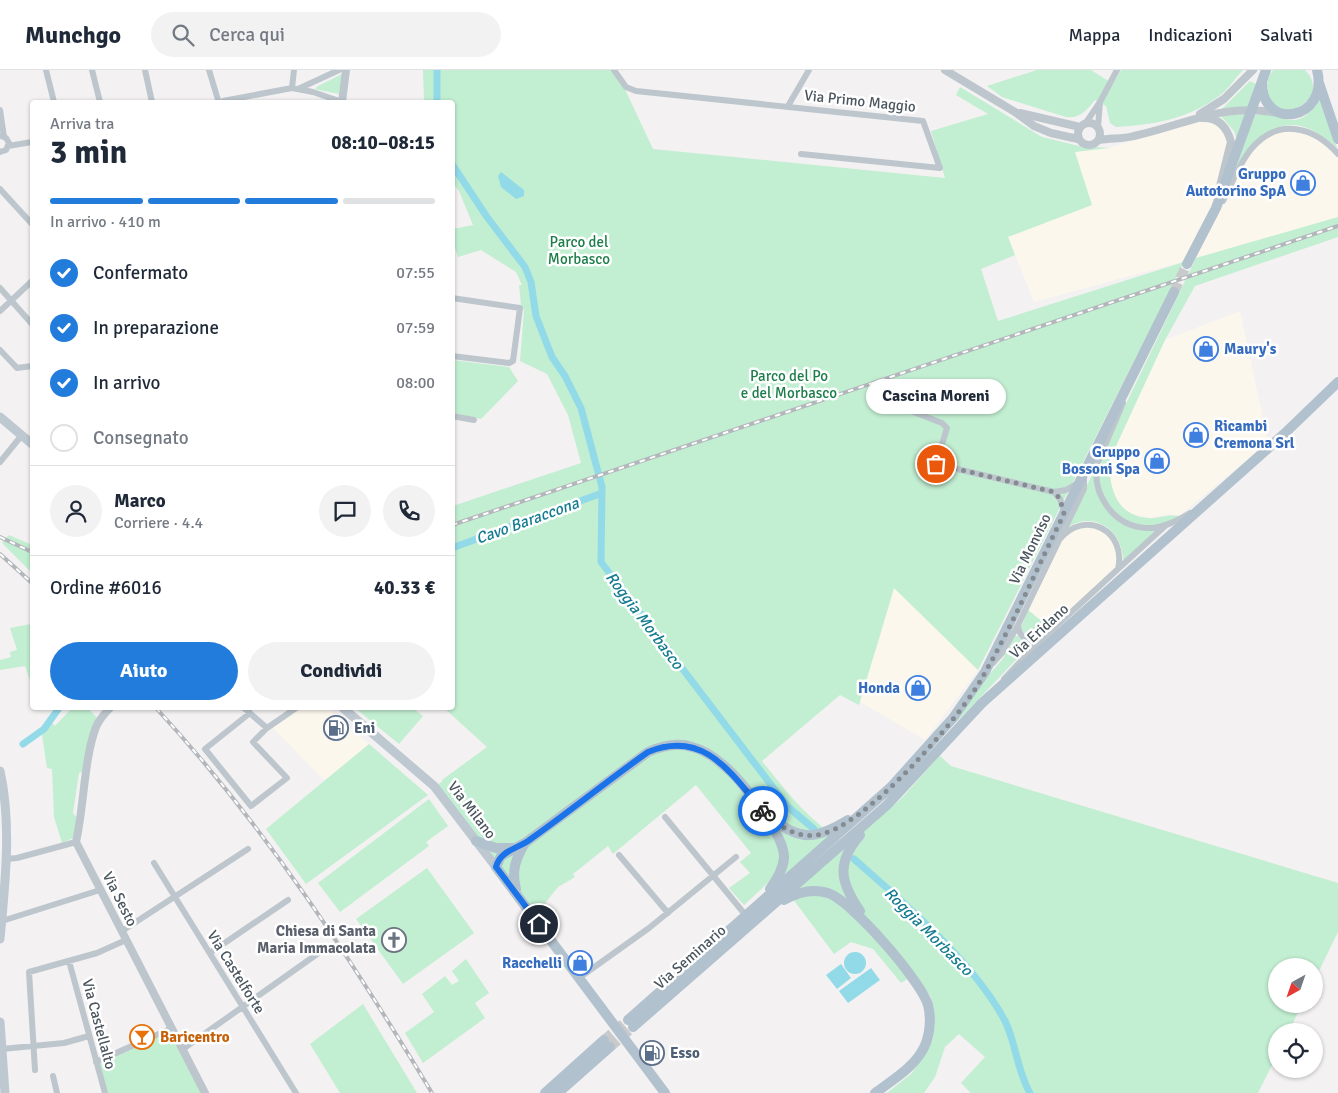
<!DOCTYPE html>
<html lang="it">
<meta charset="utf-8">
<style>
body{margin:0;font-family:Signika,sans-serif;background:#f2f2f3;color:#1f2937;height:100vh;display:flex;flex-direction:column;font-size:19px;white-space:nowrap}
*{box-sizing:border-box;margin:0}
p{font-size:16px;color:#747a83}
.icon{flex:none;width:28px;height:28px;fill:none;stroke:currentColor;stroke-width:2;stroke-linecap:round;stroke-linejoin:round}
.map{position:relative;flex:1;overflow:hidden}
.side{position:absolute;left:30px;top:30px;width:425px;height:610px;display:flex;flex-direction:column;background:#fff;border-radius:5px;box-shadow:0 1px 4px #0004}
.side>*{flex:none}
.needle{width:32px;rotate:220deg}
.buttons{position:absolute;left:1268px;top:888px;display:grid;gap:10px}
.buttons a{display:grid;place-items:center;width:55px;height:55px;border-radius:50%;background:#fff;box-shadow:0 1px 4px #0004;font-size:25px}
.pin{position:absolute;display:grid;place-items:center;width:42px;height:42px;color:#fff;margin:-21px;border:2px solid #fff;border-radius:50%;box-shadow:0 1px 5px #0007}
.courier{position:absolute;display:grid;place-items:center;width:50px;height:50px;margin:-25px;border:4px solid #1a73e8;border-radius:50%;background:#fff;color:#222;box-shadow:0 1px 6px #0007}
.bubble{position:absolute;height:35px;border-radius:18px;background:#fff;box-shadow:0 1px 4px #0004;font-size:16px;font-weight:800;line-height:35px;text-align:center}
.headline em{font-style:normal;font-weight:800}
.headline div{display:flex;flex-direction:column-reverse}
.headline{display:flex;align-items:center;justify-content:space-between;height:85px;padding:0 20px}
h1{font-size:32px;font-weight:800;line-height:38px}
.bar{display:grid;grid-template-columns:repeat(4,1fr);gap:8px 5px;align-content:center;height:60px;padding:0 20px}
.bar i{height:6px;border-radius:4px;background:#e0e1e3}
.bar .on{background:#227cdc}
.bar p{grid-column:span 4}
.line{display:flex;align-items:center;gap:12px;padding:0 20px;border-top:1px solid #e0e1e3}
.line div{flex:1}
.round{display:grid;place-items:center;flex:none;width:52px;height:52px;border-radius:26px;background:#f2f2f3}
ol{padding:0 20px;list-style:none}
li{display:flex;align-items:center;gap:15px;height:55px}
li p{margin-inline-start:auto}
li .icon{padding:5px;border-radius:50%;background:#227cdc;color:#fff;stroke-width:4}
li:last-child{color:#747a83}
li i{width:28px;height:28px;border:2px solid #e0e1e3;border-radius:50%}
.cta{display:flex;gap:10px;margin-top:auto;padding:10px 20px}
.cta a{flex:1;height:58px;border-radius:30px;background:#227cdc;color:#fff;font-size:20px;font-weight:800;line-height:58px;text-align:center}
.cta a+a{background:#f2f2f3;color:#1f2937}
header{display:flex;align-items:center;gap:30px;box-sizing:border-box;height:70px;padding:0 25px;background:#fff;border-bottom:1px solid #e0e1e3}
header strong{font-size:24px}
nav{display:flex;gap:28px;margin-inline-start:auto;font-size:18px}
.search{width:350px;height:45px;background:#f2f2f3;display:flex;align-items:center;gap:12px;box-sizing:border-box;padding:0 18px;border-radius:28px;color:#747a83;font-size:19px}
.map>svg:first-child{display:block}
.commercial{fill:#fcf7ec}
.green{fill:#c2eed1}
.water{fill:#92dae8}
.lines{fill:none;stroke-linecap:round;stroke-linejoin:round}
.canal{stroke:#92dae8;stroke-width:7}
.primary-tunnel{stroke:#c9cacc;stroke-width:10;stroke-dasharray:10 5;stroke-linecap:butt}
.minor{stroke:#bdc6cd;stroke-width:6}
.tertiary{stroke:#bdc6cd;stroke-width:8}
.secondary{stroke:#bec8d1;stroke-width:9}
.primary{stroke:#b2c1ce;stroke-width:10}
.rail-casing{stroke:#b3b7bb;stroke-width:4}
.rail{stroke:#fff;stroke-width:2;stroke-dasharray:5.5;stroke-linecap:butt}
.done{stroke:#858c91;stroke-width:5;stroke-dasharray:0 9}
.route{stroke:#1a73e8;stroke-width:6}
.labels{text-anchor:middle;stroke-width:5;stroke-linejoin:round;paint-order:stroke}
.street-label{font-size:15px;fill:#4a555e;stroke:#fff}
.shop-label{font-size:15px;font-weight:bold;fill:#366cbe;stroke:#fff;text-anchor:end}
.park-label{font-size:15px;fill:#1c7d48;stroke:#fff}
.service-label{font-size:15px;font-weight:bold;fill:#4e5e75;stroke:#fff;text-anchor:start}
.worship-label{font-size:15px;font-weight:bold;fill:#5b616d;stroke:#fff;text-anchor:end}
.food-label{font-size:15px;font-weight:bold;fill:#c56008;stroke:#fff;text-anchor:start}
.water-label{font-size:16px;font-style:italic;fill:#147b90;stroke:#fff}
</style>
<header>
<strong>Munchgo</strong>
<div class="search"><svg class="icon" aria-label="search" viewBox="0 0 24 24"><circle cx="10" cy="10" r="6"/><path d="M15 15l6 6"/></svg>Cerca qui</div>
<nav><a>Mappa</a><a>Indicazioni</a><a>Salvati</a></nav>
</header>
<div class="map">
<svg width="1338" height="1023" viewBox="0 0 1338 1023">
<rect width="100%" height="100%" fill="#f3f1f1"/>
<path class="commercial" d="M 1212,51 L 1227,61 L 1229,81 L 1197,185 L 1248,86 L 1264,69 L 1280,60 L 1315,65 L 1338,85 L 1338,147 L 1196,188 L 1034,232 L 1007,164 L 1075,82 L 1109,78 L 1198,52 Z
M 1240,241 L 1268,372 L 1179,446 L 1168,444 L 1150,448 L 1129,443 L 1119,434 L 1112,422 L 1108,408 L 1110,389 L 1165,270 Z
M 1086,450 L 1098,452 L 1116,465 L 1124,483 L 1123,493 L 1050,558 L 1028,540 L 1066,459 L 1074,453 Z
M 894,518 L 978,600 L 925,670 L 857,630 L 878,575 Z
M 302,638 L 327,638 L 369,674 L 357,687 L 324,710 L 273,658 Z"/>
<path class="green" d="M 423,0 L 616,0 L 653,79 L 945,108 L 931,61 L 988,44 L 956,25 L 960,17 L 1042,67 L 1079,76 L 1109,78 L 1075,82 L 1092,135 L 1008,167 L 1015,185 L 981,199 L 998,251 L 1184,192 L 978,600 L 894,518 L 859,635 L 840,625 L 762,691 C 789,725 811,753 848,775 L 901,729 L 941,684 L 940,686 L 951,696 L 1338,813 L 1338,862 L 1314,911 L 1314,896 L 1276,896 L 1276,934 L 1302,934 L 1289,961 L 1276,961 L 1276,987 L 1258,1023 L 971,1023 L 961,1013 L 985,987 L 959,964 L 945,977 L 935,1007 L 924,1023 L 887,1023 L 912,1003 L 918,994 L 930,972 L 935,955 L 931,927 L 915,904 L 901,913 L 873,879 L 851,872 L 834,884 L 793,829 L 773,808 L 744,835 L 729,818 L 750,803 L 740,792 L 751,783 L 696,715 L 613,784 L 608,776 L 573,804 L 575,807 L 558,817 L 534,847 L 434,716 L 442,712 L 442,710 L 487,677 L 444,638 L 452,638 L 453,436 L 581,393 L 568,345 L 547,304 L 520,291 L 524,240 L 521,235 L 519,215 L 522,215 L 516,202 L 481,180 L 458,187 L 453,172 L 453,159 L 473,155 L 459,121 L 453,113 L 452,32 L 424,32 Z
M 1037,0 L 1091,0 L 1113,14 L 1121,0 L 1243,0 C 1235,8 1228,20 1219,26 C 1188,49 1153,55 1116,57 L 1110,53 L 1106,36 L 1095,30 C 1087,40 1080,49 1066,47 L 1002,27 L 987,16 Z
M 1273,0 L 1305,0 C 1334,29 1276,60 1268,22 C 1266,12 1268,8 1273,0 Z
M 342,4 L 339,24 L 315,19 L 318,16 Z
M 1250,11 L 1256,14 L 1250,37 L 1222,39 Z
M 1321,28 L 1337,78 C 1294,38 1265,54 1236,98 L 1254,46 C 1281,36 1293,71 1321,28 Z
M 1245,44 L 1238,72 L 1234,61 L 1221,46 Z
M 1338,147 L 1338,167 L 1195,216 L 1165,270 L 1110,389 C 1108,416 1116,446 1148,448 C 1159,449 1166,444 1179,446 L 1123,493 C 1125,461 1093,438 1066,459 L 1196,188 Z
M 452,290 L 509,297 L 518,311 L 481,349 L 453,343 Z
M 9,465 L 32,475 L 32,503 L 3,474 L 2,472 Z
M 1028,540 L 1050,558 C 1041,566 1037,571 1025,566 L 1021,557 Z
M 31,554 L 32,613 L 31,613 L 25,596 L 0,600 L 0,590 L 11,587 L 10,582 L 17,580 L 10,558 Z
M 1015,566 L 1018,566 L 1027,578 L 955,654 L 986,608 L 1002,590 Z
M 72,638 L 88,638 L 97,648 L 85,700 L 79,703 L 73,743 L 79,750 L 73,768 L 62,773 L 54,747 L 52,699 L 47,698 L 42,665 L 52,653 L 55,656 Z
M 355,638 L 413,638 L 423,646 L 399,674 Z
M 369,674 L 428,725 L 306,814 L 266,759 Z
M 429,729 L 448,756 L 426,772 L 429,776 L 340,842 L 318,813 Z
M 427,798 L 474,863 L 403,914 L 356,849 Z
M 466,889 L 489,923 L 475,933 L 485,948 L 423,993 L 405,963 L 434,942 L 422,924 L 445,906 L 452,915 L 459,911 L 452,901 Z
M 363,934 L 417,1023 L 340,1023 L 310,974 Z
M 171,960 L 205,1023 L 105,1023 L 97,992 Z"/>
<path class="water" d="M 501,102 L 524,120 L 524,126 L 516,129 L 501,117 L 498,106 Z
M844 893a11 11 0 1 1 22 0a11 11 0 1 1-22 0Z
M 841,894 L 851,908 L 837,919 L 826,905 Z
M 871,898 L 880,910 L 848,933 L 839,921 Z"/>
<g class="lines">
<path class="canal" d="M 437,32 L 437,0
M 452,94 L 487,147 L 525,197 L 531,212 L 536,246 L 552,287 L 565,306 L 581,338 L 602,417 L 601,492 L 788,737 L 814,759
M 452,478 L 602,423
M 23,674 L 44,659 L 59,638
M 854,789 C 904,833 974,892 1005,951 C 1016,973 1017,1001 1030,1023"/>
<path class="primary-tunnel" d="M 1174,222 L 1187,194
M 604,970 L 628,950
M 610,977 L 633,957"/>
<path class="minor" d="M 46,0 L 54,32
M 92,0 L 100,32
M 145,0 L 152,32
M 209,0 L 218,30
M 614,0 L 626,17 L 636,21 L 923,51 L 940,98 L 801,84
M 292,18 L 294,0
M 298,19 L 339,0
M 223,31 L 292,18 L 313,22 L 342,32
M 788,36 L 809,0
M 0,40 L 4,67
M 1085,54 L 1100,32 L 1117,0
M 1098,57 L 1100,32
M 8,76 L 32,72
M 0,82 L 6,80 L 9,73 L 6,68 L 1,66
M 0,119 L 32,154
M 1223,131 C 1232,114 1239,93 1252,78 C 1279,47 1314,57 1338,84
M 0,218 L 32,254
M 452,228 L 520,238 L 513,291 L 509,293 L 452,286
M 0,241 L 32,211
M 0,280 L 17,298 L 32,296
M 1123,333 L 1097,394 C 1092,424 1113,456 1146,458 C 1162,459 1177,451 1190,443
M 906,339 L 942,353 L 947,358 L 936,394 L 1054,422 L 1066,420 L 1078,413
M 452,346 L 474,350
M 0,392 L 22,365
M 1054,422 L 1060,429 L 1064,442
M 1059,470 C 1085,438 1127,461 1118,499 L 1039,572 C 1027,573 1019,567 1018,555 L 1084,419 L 1084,408
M 1119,498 L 1165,456
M 993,593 L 1002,583 L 1018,555
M 1004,609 L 1039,572
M 244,638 L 267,658
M 250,643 L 205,679 L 251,736 L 287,708 L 253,672 L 267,658 L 296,638
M 665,747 L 743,842
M 619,785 L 668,843
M 6,789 L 17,788 L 76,772
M 154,793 L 296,1023
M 2,851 L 100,820
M 122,861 L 248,779
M 210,883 L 288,830
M 69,891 L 105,1023
M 579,908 L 649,858 L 736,787
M 2,979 L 64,973 L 89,966
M 183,979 L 320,882
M 96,992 L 172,958
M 35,1000 L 29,902 L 97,883 L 126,870
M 53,1006 L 57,1023"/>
<path class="tertiary" d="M 945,0 L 1015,42 L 1034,56 L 1051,63 L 1078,69
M 342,32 L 346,0
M 1020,43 L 1080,57
M 1200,44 L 1224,29 L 1253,0
M 1202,48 C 1218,47 1227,57 1231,72 L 1218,124
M1078 64a11 11 0 1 1 22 0a11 11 0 1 1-22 0Z
M 1099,70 C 1111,68 1123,69 1134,66 C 1185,55 1223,32 1278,43
M 110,638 C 105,643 99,650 96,657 C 84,688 84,737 76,772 L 205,1023"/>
<path class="secondary" d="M 0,347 L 32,374
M 343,638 L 434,716 L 496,797
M 0,701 C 12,755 5,814 0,869
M 0,952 L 5,1023"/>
<path class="primary" d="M 1262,11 C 1261,63 1330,50 1317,0
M 1319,13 L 1338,69
M 1187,194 L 1216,138 L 1266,0
M 771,748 C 801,772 817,769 848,750
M 476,771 L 496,778 L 513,778
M 496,797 L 501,786 L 525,773 L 648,682 C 662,676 677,672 692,677 C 704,680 713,686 722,694 C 740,708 785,765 784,788 C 783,800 776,810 770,819
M 496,797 L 665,1023
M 516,819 C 511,801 516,788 525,773
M 784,830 C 798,822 812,818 828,823 C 851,830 922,912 928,935 C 931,947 930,961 926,973 C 917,996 894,1009 875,1023
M 860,841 C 840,812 836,793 860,765
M 628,950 L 891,717 L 953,648 L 985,602 L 1174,222
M 633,957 L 887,735 L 982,633 L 1284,364 L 1338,312
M 545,1023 L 604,970
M 558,1023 L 610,977"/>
<defs>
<path id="rail" d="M 452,455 L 1338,156
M 0,467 L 32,482
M 0,484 L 32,513
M 156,638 C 264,755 350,887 432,1023"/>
</defs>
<use href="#rail" class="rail-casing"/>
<use href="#rail" class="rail"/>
</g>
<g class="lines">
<path class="done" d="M 763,741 C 777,755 795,768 816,765 C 863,760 955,653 979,613 C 1011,559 1036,500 1064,444 L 1060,429 L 1054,422 L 936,394"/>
<path class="route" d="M 539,854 L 496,797 C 500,781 516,779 528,771 C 568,743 607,711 648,682 C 704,659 731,703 763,741"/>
</g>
<defs>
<symbol id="shop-ring" viewBox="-11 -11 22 22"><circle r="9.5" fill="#fff" stroke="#3f7fe0" stroke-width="1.5"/><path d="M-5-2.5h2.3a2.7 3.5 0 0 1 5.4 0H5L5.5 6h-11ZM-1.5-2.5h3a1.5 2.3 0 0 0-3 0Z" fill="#3f7fe0"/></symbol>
<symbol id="fuel-ring" viewBox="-11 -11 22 22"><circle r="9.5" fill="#fff" stroke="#5c6f8a" stroke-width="1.5"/><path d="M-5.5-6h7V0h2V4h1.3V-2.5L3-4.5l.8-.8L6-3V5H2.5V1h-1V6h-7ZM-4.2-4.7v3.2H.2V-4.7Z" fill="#5c6f8a"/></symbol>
<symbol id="church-ring" viewBox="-11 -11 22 22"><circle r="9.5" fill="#fff" stroke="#6b7280" stroke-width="1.5"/><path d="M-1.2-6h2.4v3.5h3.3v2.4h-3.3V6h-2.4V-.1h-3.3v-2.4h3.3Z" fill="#6b7280"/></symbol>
<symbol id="bar-ring" viewBox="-11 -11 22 22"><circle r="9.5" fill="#fff" stroke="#e8710a" stroke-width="1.5"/><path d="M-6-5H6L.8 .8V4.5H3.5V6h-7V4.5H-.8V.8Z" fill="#e8710a"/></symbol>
</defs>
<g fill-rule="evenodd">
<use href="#shop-ring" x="1289" y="99" width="28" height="28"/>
<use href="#shop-ring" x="1192" y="265" width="28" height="28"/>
<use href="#shop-ring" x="1182" y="351" width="28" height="28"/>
<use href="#shop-ring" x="1143" y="377" width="28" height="28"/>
<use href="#shop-ring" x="904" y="604" width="28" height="28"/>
<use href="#fuel-ring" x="322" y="644" width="28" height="28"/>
<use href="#church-ring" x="380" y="856" width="28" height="28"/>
<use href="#shop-ring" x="566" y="879" width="28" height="28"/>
<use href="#bar-ring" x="128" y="953" width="28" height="28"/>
<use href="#fuel-ring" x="638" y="969" width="28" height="28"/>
</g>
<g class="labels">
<g class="street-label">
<text transform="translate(860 31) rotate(6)" y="5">Via Primo Maggio</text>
<text transform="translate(1030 479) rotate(-64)" y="5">Via Monviso</text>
<text transform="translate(1039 561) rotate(-42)" y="5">Via Eridano</text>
<text transform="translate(472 740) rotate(52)" y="5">Via Milano</text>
<text transform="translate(120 829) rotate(63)" y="5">Via Sesto</text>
<text transform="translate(690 887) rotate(-41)" y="5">Via Seminario</text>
<text transform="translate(236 902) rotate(58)" y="5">Via Castelforte</text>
<text transform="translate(99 954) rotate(75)" y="5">Via Castellalto</text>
</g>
<g class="shop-label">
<text x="1286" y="109">Gruppo<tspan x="1286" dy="17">Autotorino SpA</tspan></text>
<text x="1224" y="284" text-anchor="start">Maury's</text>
<text x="1214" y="361" text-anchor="start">Ricambi<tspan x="1214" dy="17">Cremona Srl</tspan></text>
<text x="1140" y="387">Gruppo<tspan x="1140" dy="17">Bossoni Spa</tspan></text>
<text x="900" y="623">Honda</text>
<text x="562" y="898">Racchelli</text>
</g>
<g class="park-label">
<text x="579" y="177">Parco del<tspan x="579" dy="17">Morbasco</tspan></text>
<text x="789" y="311">Parco del Po<tspan x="789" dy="17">e del Morbasco</tspan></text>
</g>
<g class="service-label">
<text x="354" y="663">Eni</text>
<text x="670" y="988">Esso</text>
</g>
<g class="worship-label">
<text x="376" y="866">Chiesa di Santa<tspan x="376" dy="17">Maria Immacolata</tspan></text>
</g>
<g class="food-label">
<text x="160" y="972">Baricentro</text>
</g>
<g class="water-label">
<text transform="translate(527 450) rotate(-20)" y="6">Cavo Baraccona</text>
<text transform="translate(645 550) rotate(53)" y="6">Roggia Morbasco</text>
<text transform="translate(929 861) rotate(45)" y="6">Roggia Morbasco</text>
</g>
</g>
</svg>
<div class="buttons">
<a><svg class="needle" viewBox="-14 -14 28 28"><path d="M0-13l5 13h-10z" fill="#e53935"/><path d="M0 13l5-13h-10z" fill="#747a83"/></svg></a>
<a><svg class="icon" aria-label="locate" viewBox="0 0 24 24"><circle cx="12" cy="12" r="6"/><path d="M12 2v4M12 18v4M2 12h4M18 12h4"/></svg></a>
</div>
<div class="pin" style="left:936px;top:394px;background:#ea580c"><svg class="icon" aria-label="bag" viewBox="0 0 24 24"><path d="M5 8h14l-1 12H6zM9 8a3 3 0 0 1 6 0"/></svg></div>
<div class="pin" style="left:539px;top:854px;background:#1f2937"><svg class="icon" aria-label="home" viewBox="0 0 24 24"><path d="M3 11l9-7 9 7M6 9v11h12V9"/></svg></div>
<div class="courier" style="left:763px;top:741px"><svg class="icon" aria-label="bike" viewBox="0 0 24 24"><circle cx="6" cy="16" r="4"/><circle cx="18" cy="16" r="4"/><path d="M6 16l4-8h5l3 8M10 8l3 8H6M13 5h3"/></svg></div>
<div class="bubble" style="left:866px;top:309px;width:140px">Cascina Moreni</div>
<section class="side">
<div class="headline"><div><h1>3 min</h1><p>Arriva tra</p></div><em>08:10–08:15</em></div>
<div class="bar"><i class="on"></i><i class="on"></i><i class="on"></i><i></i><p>In arrivo · 410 m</p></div>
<ol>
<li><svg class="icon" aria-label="check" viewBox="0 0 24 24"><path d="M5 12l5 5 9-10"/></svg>Confermato<p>07:55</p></li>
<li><svg class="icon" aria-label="check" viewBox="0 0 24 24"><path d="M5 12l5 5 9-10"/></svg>In preparazione<p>07:59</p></li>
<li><svg class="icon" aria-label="check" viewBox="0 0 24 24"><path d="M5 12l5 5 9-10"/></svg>In arrivo<p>08:00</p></li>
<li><i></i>Consegnato</li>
</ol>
<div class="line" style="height:90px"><a class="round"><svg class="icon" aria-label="person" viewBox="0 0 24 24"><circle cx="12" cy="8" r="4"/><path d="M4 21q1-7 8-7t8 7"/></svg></a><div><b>Marco</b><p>Corriere · 4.4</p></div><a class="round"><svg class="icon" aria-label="chat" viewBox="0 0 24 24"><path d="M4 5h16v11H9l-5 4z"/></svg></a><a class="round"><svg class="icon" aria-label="phone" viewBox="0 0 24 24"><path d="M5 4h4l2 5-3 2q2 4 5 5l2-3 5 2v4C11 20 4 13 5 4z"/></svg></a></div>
<div class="line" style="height:65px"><div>Ordine #6016</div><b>40.33 €</b></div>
<div class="cta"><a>Aiuto</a><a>Condividi</a></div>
</section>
</div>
